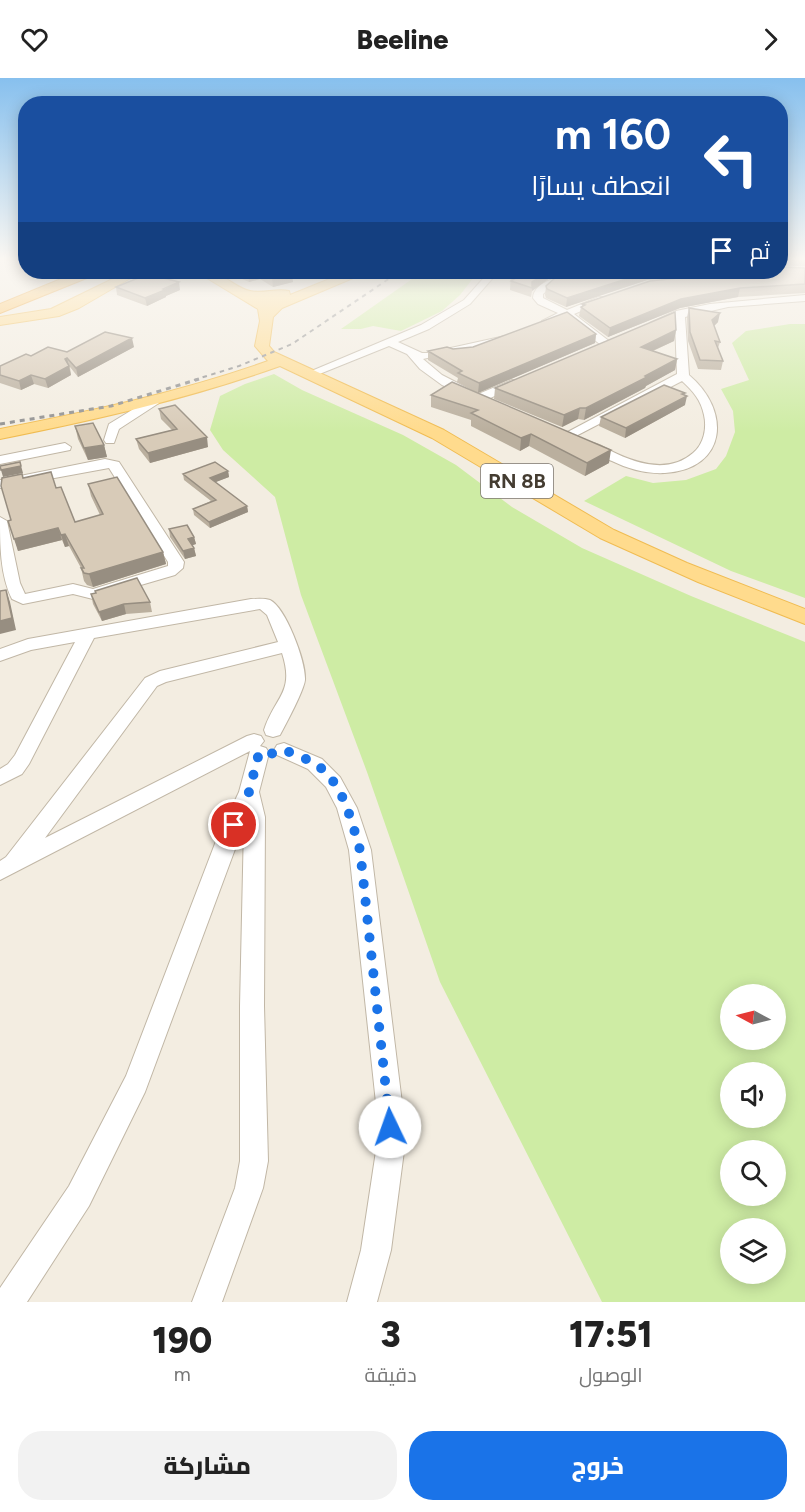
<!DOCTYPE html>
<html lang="ar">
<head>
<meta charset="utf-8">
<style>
  body { margin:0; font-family:Figtree,Cairo,sans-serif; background:#f2f2f2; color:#222; direction:rtl; height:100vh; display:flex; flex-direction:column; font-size:22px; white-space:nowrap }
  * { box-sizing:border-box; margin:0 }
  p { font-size:20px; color:#767676 }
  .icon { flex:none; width:33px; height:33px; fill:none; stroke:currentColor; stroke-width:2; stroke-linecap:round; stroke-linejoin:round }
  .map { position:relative; height:1224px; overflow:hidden; direction:ltr }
  .panel { display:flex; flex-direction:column; background:#fff; flex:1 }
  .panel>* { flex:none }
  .hud { position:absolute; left:18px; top:18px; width:770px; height:183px; border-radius:24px; box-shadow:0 3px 15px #0003; direction:rtl; background:#1a4fa0; color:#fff; overflow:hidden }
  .needle { width:39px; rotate:277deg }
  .controls { position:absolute; left:720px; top:906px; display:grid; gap:12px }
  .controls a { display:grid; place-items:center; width:66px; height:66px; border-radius:50%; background:#fff; box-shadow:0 3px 15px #0003; font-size:30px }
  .pin { position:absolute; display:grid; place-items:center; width:51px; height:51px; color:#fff; margin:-26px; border:3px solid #fff; border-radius:50%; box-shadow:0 2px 6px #0007 }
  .me { position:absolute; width:66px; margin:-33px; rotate:357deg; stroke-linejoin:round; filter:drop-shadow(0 0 4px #0008) }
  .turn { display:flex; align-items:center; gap:21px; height:126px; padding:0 18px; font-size:27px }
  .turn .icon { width:78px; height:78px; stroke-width:2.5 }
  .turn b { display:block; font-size:42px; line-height:51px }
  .then { display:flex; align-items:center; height:57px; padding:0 18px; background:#0003; gap:12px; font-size:22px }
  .eta { display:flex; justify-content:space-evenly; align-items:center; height:102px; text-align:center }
  .eta b { font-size:36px; font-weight:800; line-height:42px }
  .button { display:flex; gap:12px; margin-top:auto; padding:12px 18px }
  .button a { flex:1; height:69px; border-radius:24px; background:#1a73e8; color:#fff; font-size:24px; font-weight:800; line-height:69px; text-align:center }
  .button a+a { background:#f2f2f2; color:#222 }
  header { display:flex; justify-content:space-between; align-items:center; height:78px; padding:0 18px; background:#fff; font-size:27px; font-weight:800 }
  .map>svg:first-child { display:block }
  .green { fill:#ceeca4; fill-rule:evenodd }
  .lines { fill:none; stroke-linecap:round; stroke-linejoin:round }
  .minor-casing { stroke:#c1b7a6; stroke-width:2 }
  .major-casing { stroke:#f0bc52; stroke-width:2 }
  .highway-casing { stroke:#ed9c20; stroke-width:2 }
  .minor { fill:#fff; fill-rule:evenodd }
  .major { fill:#ffdb8d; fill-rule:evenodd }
  .highway { fill:#ffc55f; fill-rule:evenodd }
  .rail-far1 { stroke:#939393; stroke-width:2; stroke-dasharray:4.5 4.5; stroke-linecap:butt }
  .rail { stroke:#939393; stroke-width:3; stroke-dasharray:5 5; stroke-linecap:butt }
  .wall { fill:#baaf9e }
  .shaded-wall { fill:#978e81 }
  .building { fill:#d8cbb8; stroke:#978e81; stroke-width:1.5 }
  .route { stroke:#1a73e8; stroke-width:10; stroke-dasharray:0 18 }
  .labels { text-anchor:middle; stroke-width:5; stroke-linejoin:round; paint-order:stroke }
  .shield { fill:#fff; stroke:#7c766f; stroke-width:1.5 }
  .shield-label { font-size:20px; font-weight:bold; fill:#443c31 }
</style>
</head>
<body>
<header><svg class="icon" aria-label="forward" viewBox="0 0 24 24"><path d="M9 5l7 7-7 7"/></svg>Beeline<svg class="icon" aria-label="heart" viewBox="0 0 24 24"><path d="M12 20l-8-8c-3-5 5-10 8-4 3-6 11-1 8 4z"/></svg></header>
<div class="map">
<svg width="805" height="1224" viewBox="0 0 805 1224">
  <rect width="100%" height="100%" fill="#f3ede1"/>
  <path class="green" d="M422,194H478L460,217L442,233L401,253L373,248L361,251H341Z
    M790,246H805V520L731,493L584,423L626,398L653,405L686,402L716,391L726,378L735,354L733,333L721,311L749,302L732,265L746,253Z
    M274,296L302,312L403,357L456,387L512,429L582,470L691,518L805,564V1224H602L440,904L367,694L301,517L275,419L223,372L210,352L220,318L245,306ZM730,916H776V962H730ZM776,994V1040H730V994ZM730,1072H776V1118H730ZM730,1150H776V1196H730Z"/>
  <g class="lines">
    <g class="minor-casing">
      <path id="minor" d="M489,194H498L470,226L429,251L398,264L422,275H428L505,258V262L423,281L442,297L475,314L476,317L512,302H520V306L484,323H476L475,318H467L442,307L420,291L407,276L389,268L312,299L308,300L302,297L421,247L464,222Z
        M578,194H591L553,207L543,216V220L567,232L599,219H605V223L574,236L609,263V267H601L565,239L547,246L542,243L558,235L538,226L533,220C534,202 564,198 578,194Z
        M805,217V223L728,229L685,239L689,297C731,332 728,391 665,395C647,396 628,391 612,383C602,379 590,375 584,368L585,365C595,363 603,369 611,373C637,386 669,396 693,375C704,366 707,350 704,337C701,322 693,313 682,303L572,360L568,361L562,357L677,296L675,242L654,250L650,249V245L676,233L710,226Z
        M155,318L159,319V325L119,351L114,365H106L104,362L109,346Z
        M65,365L71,369L70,372L0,386V378Z
        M105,381L119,384L184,484L183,490L175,497L93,521L73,516L23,526L12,521C0,497 0,466 0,439L7,443L20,505L25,516L73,506L93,511L168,488V484L109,390L0,410V402Z
        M251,521C257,521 264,520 270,522C286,530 306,584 305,602C304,612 286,646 280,657L273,659L266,657L264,652C275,618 295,615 282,575L166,604L157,608L45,760L247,658L254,656L261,658L264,663L260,668L266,670L269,675L259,714L265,739L264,928L268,1083L263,1110L222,1224H192L235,1110L240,1083V928L244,747L145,1014L89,1128L27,1224H0V1210L69,1108L126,998L216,763L239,714L250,673L0,802V783L6,779L145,600L160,593L278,564L267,537L260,531L94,560L29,686L22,696L0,707V691L8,686L15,677L75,564L31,572L0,583V571L28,561Z
        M284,665L322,681L340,699L357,730L371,772L402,1025L404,1073L391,1172L377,1224H347L361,1172L376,1073V1025L349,772L337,730L326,709L308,691L277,677L274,672L277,667Z"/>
    </g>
    <g class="major-casing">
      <path id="major" d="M127,194H141L79,230L59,238L0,247V239L51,231Z
        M197,194C223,191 230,208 250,213C263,216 276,210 289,213L290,217L347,194H362L360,197L282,230L273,239L269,268L274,274L444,352L614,452L687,485L805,531V546L698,504L600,460L432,360L280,288C188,321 95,342 0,361V351C91,333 181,314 268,283L255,268L260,243L258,231Z"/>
    </g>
    <g class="highway-casing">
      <path id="highway" d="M78,194H96L94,197L0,235V226Z"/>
    </g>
    <use href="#minor" class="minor"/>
    <use href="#major" class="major"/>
    <use href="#highway" class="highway"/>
    <path class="rail-far1" d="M194,302L239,288L292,266L399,194"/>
    <path class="rail" d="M0,346L111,328L199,301"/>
  </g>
  <path class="wall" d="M780,182H805V188H780Z
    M805,190V215L738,219L680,230L608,259L579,238L581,229L582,228V226Z
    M226,194H289H288L293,204L273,209L260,201L249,204Z
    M511,196L551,199L532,213L531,219L510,212Z
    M647,202L566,229L546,220L545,217L546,208Z
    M116,209L180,212L166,218V219L147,228L117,217Z
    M689,230L718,244L714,248L720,264L718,270L723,283L721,292L698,291L688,263L687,239Z
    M676,252L674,263L653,273L677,281L675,292L646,308L645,310L584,342L578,341L562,349L494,321L495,310Z
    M596,256L595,265L478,315L457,304L458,300L428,282V273L453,271Z
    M134,269L78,299L70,289L71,297L48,310L34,306L21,312L0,305V288L31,278L67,274Z
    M452,304L609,385L585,398L529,368L520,373L471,348V342L431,329V317Z
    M684,317L685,327L625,360L599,348L601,339Z
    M159,331L208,369L150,385L139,371L136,361L172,352L161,341Z
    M75,348L104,367L107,379L88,382L78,361Z
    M228,393L229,399L215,404L247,428L248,434L210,450L194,437L193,431L211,423L184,402L183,396Z
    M23,400L56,410L75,444L100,437L91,418L88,406L163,474L166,486L93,509L87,507L84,503L81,490L69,468L65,469L62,462L18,473L11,442Z
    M169,451L194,459L196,466L192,467L194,470L196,478L185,481L170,459Z
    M95,513L150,524L152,534L126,536L102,543L93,526L91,516L95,515Z"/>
  <path class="shaded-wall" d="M257,194H259L260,201L249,204L248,196Z
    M548,194H570L551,199L532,213V204Z
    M648,194H725L647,202L566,229L567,220Z
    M292,196L293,204L273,209L272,200Z
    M179,204L180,212L166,218V219L147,228L145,220Z
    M740,210L738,219L680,230L608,259L610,250L681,221Z
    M720,235L718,244L710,252L712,242Z
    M676,252L674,263L639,279L641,269Z
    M596,256L595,265L478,315L479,305Z
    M132,260L134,269L78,299L76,290Z
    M67,280L71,297L48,310L45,301Z
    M677,281L675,292L646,308L645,310L584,342L586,330Z
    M31,297L34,306L21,312L19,303Z
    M685,315L683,320L687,318L685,327L625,360L626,350Z
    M580,330L578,341L562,349L564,337Z
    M531,356L529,368L520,373L521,360Z
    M207,359L208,369L150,385L148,375Z
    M104,367L107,379L88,382L84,370Z
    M611,372L609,385L585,398L587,385Z
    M20,384L23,395L3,399L1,392Z
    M228,393L229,399L211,406L210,400Z
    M247,428L248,434L210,450L209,444Z
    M58,450L62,462L18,473L14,461Z
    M65,456L69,468L65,469L61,457Z
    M194,459L196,466L190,468L188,461Z
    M194,470L196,478L185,481L183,473Z
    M163,474L166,486L93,509L89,496Z
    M6,512L10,524L16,552L0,556V543Z
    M124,526L126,536L102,543L99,534Z"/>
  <path class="building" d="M780,189L805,190V206L740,210L681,221L610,250L581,229L585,227L582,226L650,203L737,194H780Z
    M243,194H257L248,196Z
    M260,194H288L292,196L272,200Z
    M519,194H548L532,204V210L511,203L519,198L511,196Z
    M575,194H648L567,220L547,211L546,208L555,200Z
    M148,196L179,204L163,211L165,212L145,220L116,209Z
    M689,230L720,235L712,242L720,264L715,263L723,283L700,282L690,254Z
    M567,234L596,256L479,305L458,295L462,293L428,273L447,269L453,271L473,269Z
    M675,234L676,252L641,269L677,281L645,298L647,299L586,330H580L564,337L495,310Z
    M105,254L132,260L76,290L67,280L65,281L69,288L45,301L31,297L19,303L0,297V288L26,276L31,278L48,269L67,274Z
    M452,304L611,372L587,385L531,356L521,360L471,335L478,332L431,317Z
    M664,307L685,315L682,316L687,318L626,350L601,339Z
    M175,327L207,359L148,375L136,361L177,351L159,331Z
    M93,345L104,367L84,370L75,348Z
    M20,384L21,388L1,392L0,388Z
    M215,384L228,393L210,400L247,428L209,444L193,431L216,422L183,396Z
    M51,394L56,410L61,409L75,444L103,436L88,406L117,399L163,474L89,496L84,495L81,490H84L65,456L61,457L58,450L14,461L8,443L11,442L1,408L2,400L22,396L23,400Z
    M187,447L194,459L188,461L194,470L183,473L169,451Z
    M137,500L150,524L124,526L99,534L91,516L96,515L95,513Z
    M6,512L12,540L0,543V513Z"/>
  <linearGradient id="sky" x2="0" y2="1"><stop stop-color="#87c0ee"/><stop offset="0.51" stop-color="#faf7f2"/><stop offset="1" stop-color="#faf7f2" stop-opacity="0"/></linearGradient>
  <rect width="805" height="354" fill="url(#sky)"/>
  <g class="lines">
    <path class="route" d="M234,747L249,714L259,675L267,677L284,672C294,676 305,680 314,685C343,703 351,742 360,772L390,1049"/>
  </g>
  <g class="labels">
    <rect class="shield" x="481" y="386" width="72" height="34" rx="4.5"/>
    <g class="shield-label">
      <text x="517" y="410">RN 8B</text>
    </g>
  </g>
</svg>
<div class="controls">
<a><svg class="needle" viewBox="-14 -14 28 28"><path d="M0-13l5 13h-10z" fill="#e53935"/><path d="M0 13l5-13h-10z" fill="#767676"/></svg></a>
<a><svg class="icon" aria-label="sound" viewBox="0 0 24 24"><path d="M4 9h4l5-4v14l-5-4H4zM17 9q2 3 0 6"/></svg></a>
<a><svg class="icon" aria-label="search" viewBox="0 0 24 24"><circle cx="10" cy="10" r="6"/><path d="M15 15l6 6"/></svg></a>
<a><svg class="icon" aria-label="layers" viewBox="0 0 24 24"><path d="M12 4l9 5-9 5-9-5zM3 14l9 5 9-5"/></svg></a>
</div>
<div class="pin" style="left:234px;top:747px;background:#d93025"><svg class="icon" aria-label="arrive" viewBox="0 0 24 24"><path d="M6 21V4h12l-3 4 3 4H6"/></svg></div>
<svg class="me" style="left:390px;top:1049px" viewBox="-20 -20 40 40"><circle r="19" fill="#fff"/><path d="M0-13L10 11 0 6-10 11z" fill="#1a73e8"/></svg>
<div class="hud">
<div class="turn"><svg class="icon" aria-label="left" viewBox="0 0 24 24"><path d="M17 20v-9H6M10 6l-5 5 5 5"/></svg><div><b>160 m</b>انعطف يسارًا</div></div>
<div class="then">ثم<svg class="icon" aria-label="arrive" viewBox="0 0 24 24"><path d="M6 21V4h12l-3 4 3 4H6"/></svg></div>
</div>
</div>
<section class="panel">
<div class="eta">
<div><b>17:51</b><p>الوصول</p></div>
<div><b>3</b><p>دقيقة</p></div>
<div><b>190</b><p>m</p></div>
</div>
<div class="button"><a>خروج</a><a>مشاركة</a></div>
</section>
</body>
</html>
